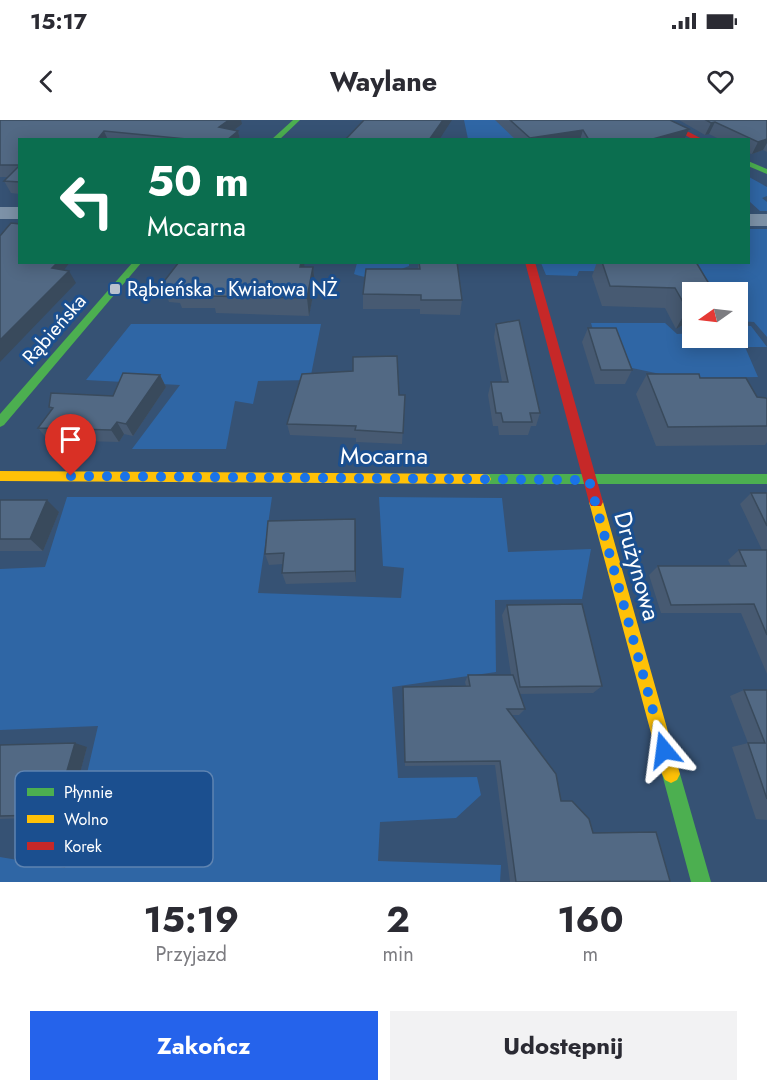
<!DOCTYPE html>
<html lang="pl">
<head>
<meta charset="utf-8">
<style>
  body { margin:0; font-family:Jost,sans-serif; background:#f2f2f3; color:#2b2b33; height:100vh; display:flex; flex-direction:column; font-size:22px; white-space:nowrap }
  * { box-sizing:border-box; margin:0 }
  p { font-size:20px; color:#7c7c81 }
  .icon { flex:none; width:33px; height:33px; fill:none; stroke:currentColor; stroke-width:2; stroke-linecap:round; stroke-linejoin:round }
  .map { position:relative; height:762px; overflow:hidden }
  .details { display:flex; flex-direction:column; background:#fff; flex:1 }
  .details>* { flex:none }
  .guide { position:absolute; left:18px; top:18px; width:732px; height:126px; border-radius:0px; box-shadow:0 3px 15px #0003; background:#0b6e4f; color:#fff; overflow:hidden }
  .needle { width:39px; rotate:256deg }
  .buttons { position:absolute; left:682px; top:162px; display:grid; gap:12px }
  .buttons a { display:grid; place-items:center; width:66px; height:66px; border-radius:0px; background:#fff; box-shadow:0 3px 15px #0003; font-size:30px }
  .pin { position:absolute; display:grid; place-items:center; width:51px; height:51px; color:#fff; margin:-62px -26px; border-radius:50% 50% 50% 0; rotate:-45deg; box-shadow:0 0 6px #0007 }
  .pin .icon { rotate:45deg }
  .me { position:absolute; width:66px; margin:-33px; rotate:344deg; stroke-linejoin:round; filter:drop-shadow(0 0 4px #0008) }
  .turn { display:flex; align-items:center; gap:21px; height:126px; padding:0 30px; font-size:27px }
  .turn .icon { width:78px; height:78px; stroke-width:2.5 }
  .turn b { display:block; font-size:42px; line-height:51px }
  .eta { display:flex; justify-content:space-evenly; align-items:center; height:102px; text-align:center }
  .eta b { font-size:36px; font-weight:700; line-height:42px }
  .button { display:flex; gap:12px; margin-top:auto; padding:12px 30px }
  .button a { flex:1; height:69px; border-radius:0px; background:#2563eb; color:#fff; font-size:24px; font-weight:700; line-height:69px; text-align:center }
  .button a+a { background:#f2f2f3; color:#2b2b33 }
  .status { display:flex; justify-content:space-between; align-items:center; height:42px; padding:0 30px; background:#fff; direction:ltr }
  .status svg { height:16px; fill:currentColor }
  header { display:flex; justify-content:space-between; align-items:center; height:78px; padding:0 30px; background:#fff; font-size:27px; font-weight:700 }
  .map>svg:first-child { display:block }
  .green { fill:#2f66a5 }
  .lines { fill:none; stroke-linecap:round; stroke-linejoin:round }
  .street { fill:#7d92a8; fill-rule:evenodd }
  .fast { fill:#4caf50; fill-rule:evenodd }
  .slow { fill:#ffc107; fill-rule:evenodd }
  .jam { fill:#c62828; fill-rule:evenodd }
  .wall { fill:#475a72 }
  .shaded-wall { fill:#394a5c }
  .building { fill:#526984; stroke:#394a5c; stroke-width:1.5 }
  .route { stroke:#1a73e8; stroke-width:10; stroke-dasharray:0 18 }
  .poi-dot { fill:#b9c2ce; stroke:#1b4f8f; stroke-width:2 }
  .labels { text-anchor:middle; stroke-width:6; stroke-linejoin:round; paint-order:stroke }
  .far-poi-label { font-size:20px; fill:#fff; stroke:#1b4f8f; text-anchor:start }
  .far-street-label { font-size:20px; fill:#fff; stroke:#1b4f8f }
  .street-label { font-size:24px; fill:#fff; stroke:#1b4f8f }
  .key { fill:#1b4f8f; stroke:#5f84b1; stroke-width:1.5 }
  .key-label { font-size:16px; fill:#fff }
</style>
</head>
<body>
<div class="status"><b>15:17</b><svg viewBox="0 0 49 12"><path d="M0 12V9h3v3zM5 12V6h3v6zM10 12V3h3v9zM15 12V0h3v12zM26 1h20v11H26zM47 4h2v5h-2z"/></svg></div>
<header><svg class="icon" aria-label="back" viewBox="0 0 24 24"><path d="M15 5l-7 7 7 7"/></svg>Waylane<svg class="icon" aria-label="heart" viewBox="0 0 24 24"><path d="M12 20l-8-8c-3-5 5-10 8-4 3-6 11-1 8 4z"/></svg></header>
<div class="map">
<svg width="767" height="762" viewBox="0 0 767 762">
  <rect width="100%" height="100%" fill="#365274"/>
  <path class="green" d="M464,0H505L515,18L468,19Z
    M749,57L767,67V76L762,78L767,82V91H760L749,81Z
    M749,109H767V217L754,202L738,201V172H700L689,152L579,151L577,156L546,155L541,143L748,142Z
    M357,143H409V146C389,154 375,162 354,154Z
    M591,203H665L677,214L693,213V218H738V205L751,206L767,227H745L758,257L679,258L632,248L620,221L595,217Z
    M131,204H321L310,260L258,261L253,284L235,281L226,329H132L180,265L86,260Z
    M67,377H272L258,473L401,478L404,448L383,446L379,377L502,378L508,432L591,429L582,479L495,480L496,552L392,567L398,658L477,657L481,675L456,698L380,702L378,741L501,745L500,762H0V737L65,748L98,606L0,610V449L45,447Z"/>
  <g class="lines">
    <path class="street" d="M0,87H20V99H0Z
      M748,94H767V106H748Z"/>
    <path class="fast" d="M293,0H300L279,20H271Z
      M748,41L767,49V54L748,46Z
      M133,142H142L4,305L0,307V294Z
      M484,354H767V364H484L479,363L477,359L479,355Z
      M671,645L677,648L680,654L711,762H691L662,654L665,648Z"/>
    <path class="slow" d="M0,351L484,354L489,355L491,359L489,363L484,364L0,361Z
      M596,376L601,378L603,382L680,654L677,660L671,663L665,660L662,654L589,382L591,378Z"/>
    <path class="jam" d="M658,0H666L704,20H694Z
      M525,142H535L603,382L601,386H591L589,382Z"/>
  </g>
  <path class="wall" d="M0,0L242,4L234,10L238,11L240,20H20V74L11,73L4,61L8,57H0Z
    M495,0H670L684,20H516Z
    M679,0H767V32L763,30L752,34L748,33V20H721L709,14L705,15Z
    M179,142H304V147H313L315,165L309,196L216,193L215,188H182L180,183L169,182L162,164Z
    M418,142H457L462,180L460,195L420,194V189H363V174L418,149Z
    M597,142H696L693,199L676,209L665,188L602,186L592,156Z
    M496,204L540,293L536,306H531L528,315H499L498,306H493L488,275L491,262H502L494,217Z
    M588,208L632,250L625,264H595L582,222Z
    M647,254L700,258L757,277L767,279V322L765,325L656,326L636,274Z
    M160,255L166,267L133,316L124,314L119,322L48,320L38,308L51,290L49,287L113,276Z
    M399,275H405L402,324L356,322V318L290,315L287,304Z
    M751,373H767V554L741,493H661L649,455L658,446H731L728,440L739,430H762L740,384Z
    M0,380L59,392L43,431H0Z
    M356,411V462L286,464L282,453L283,444L269,445L265,434Z
    M507,485L602,566L593,573L519,574L525,589L519,595H511L561,681L593,713L650,762H510L495,645L405,646L403,573V567L466,566L465,562L468,555H511L502,495Z
    M744,570H767V700L756,699L732,627L748,623L730,576Z
    M0,625L87,627L77,664H64L55,697L0,699Z"/>
  <path class="shaded-wall" d="M229,0H241L242,4L222,19L219,7Z
    M443,0H452L439,20H429Z
    M715,2L709,14L705,15L711,3Z
    M689,9L684,20H653V19Z
    M583,10L580,20H530V18Z
    M104,11L108,20H97Z
    M238,11L240,20H227Z
    M767,19V23L763,30L752,34L758,22Z
    M56,142H70L64,150L69,151L76,163L0,242V220Z
    M301,142H304L305,152L300,147Z
    M313,147L315,165L309,196L307,178Z
    M693,186V199L676,209L687,189Z
    M160,255L166,267L133,316L126,304Z
    M117,302L124,314L119,322L111,310Z
    M47,380L59,392L43,431L30,419Z
    M355,399L356,411V462L355,451Z
    M75,623L87,627L77,664L64,661Z
    M50,661L64,664L55,697L41,695Z"/>
  <path class="building" d="M0,0H229L219,7L238,11L227,20H186V19L104,11L97,20H20V45H0Z
    M364,0H443L429,20H345Z
    M510,0H670L689,9L653,19L654,20H589L583,10L530,18Z
    M706,0H767V19L758,22L715,2L711,3Z
    M20,45V62L4,61Z
    M11,103L20,104V142H58L52,148L69,151L0,220V116Z
    M179,142H301L300,147H313L307,178L211,176L213,171L175,170L178,165L162,164Z
    M419,142H457L462,180H421V175L363,174L366,149H420Z
    M602,142H696L714,172H693V186L687,189L675,168L610,166Z
    M519,200L540,293H530L532,302H503L501,293H496L491,262H508L496,204Z
    M588,208H616L632,250H601Z
    M397,236L399,275H405L403,313L355,310L356,306L287,304L302,254L353,251V237Z
    M123,253L160,255L126,304L117,302L111,310L38,308L53,288L49,287L51,273L113,276Z
    M647,254H699L700,258H746L757,277L766,278L767,279V306L668,307Z
    M751,373H767V406Z
    M0,380H47L30,419H0Z
    M355,399V451L282,453L284,433L265,434L268,401Z
    M739,430H767V515L754,484L671,485L658,446H746Z
    M582,484L602,566L520,567L507,485Z
    M468,555H513L525,589H507L556,654L561,681H572L589,699L593,713L656,712L670,761L516,762L500,641L405,642L403,567L470,566Z
    M744,570H767V679L748,623H765Z
    M75,623L64,661H50L41,695L0,696V625Z"/>
  <g class="lines">
    <path class="route" d="M71,356L589,360L664,630"/>
  </g>
  <rect class="poi-dot" x="109" y="163" width="12" height="12" rx="3"/>
  <g class="labels">
    <g class="far-poi-label">
      <text x="127" y="176">Rąbieńska - Kwiatowa NŻ</text>
    </g>
    <g class="far-street-label">
      <text transform="translate(54 209) rotate(-49)" y="7">Rąbieńska</text>
    </g>
    <g class="street-label">
      <text x="384" y="344">Mocarna</text>
      <text transform="translate(637 446) rotate(74)" y="8">Drużynowa</text>
    </g>
  </g>
  <rect x="15" y="651" width="198" height="96" rx="9" class="key"/>
  <rect x="27" y="668" width="27" height="8" fill="#4caf50"/>
  <rect x="27" y="695" width="27" height="8" fill="#ffc107"/>
  <rect x="27" y="722" width="27" height="8" fill="#c62828"/>
  <g class="key-label">
    <text x="64" y="678">Płynnie</text>
    <text x="64" y="705">Wolno</text>
    <text x="64" y="732">Korek</text>
  </g>
</svg>
<div class="buttons">
<a><svg class="needle" viewBox="-14 -14 28 28"><path d="M0-13l5 13h-10z" fill="#e53935"/><path d="M0 13l5-13h-10z" fill="#7c7c81"/></svg></a>
</div>
<div class="pin" style="left:71px;top:356px;background:#d93025"><svg class="icon" aria-label="arrive" viewBox="0 0 24 24"><path d="M6 21V4h12l-3 4 3 4H6"/></svg></div>
<svg class="me" style="left:664px;top:630px" viewBox="-20 -20 40 40"><path d="M0-17L14 15 0 8-14 15z" fill="#1a73e8" stroke="#fff" stroke-width="4"/></svg>
<div class="guide">
<div class="turn"><svg class="icon" aria-label="left" viewBox="0 0 24 24"><path d="M17 20v-9H6M10 6l-5 5 5 5"/></svg><div><b>50 m</b>Mocarna</div></div>
</div>
</div>
<section class="details">
<div class="eta">
<div><b>15:19</b><p>Przyjazd</p></div>
<div><b>2</b><p>min</p></div>
<div><b>160</b><p>m</p></div>
</div>
<div class="button"><a>Zakończ</a><a>Udostępnij</a></div>
</section>
</body>
</html>
